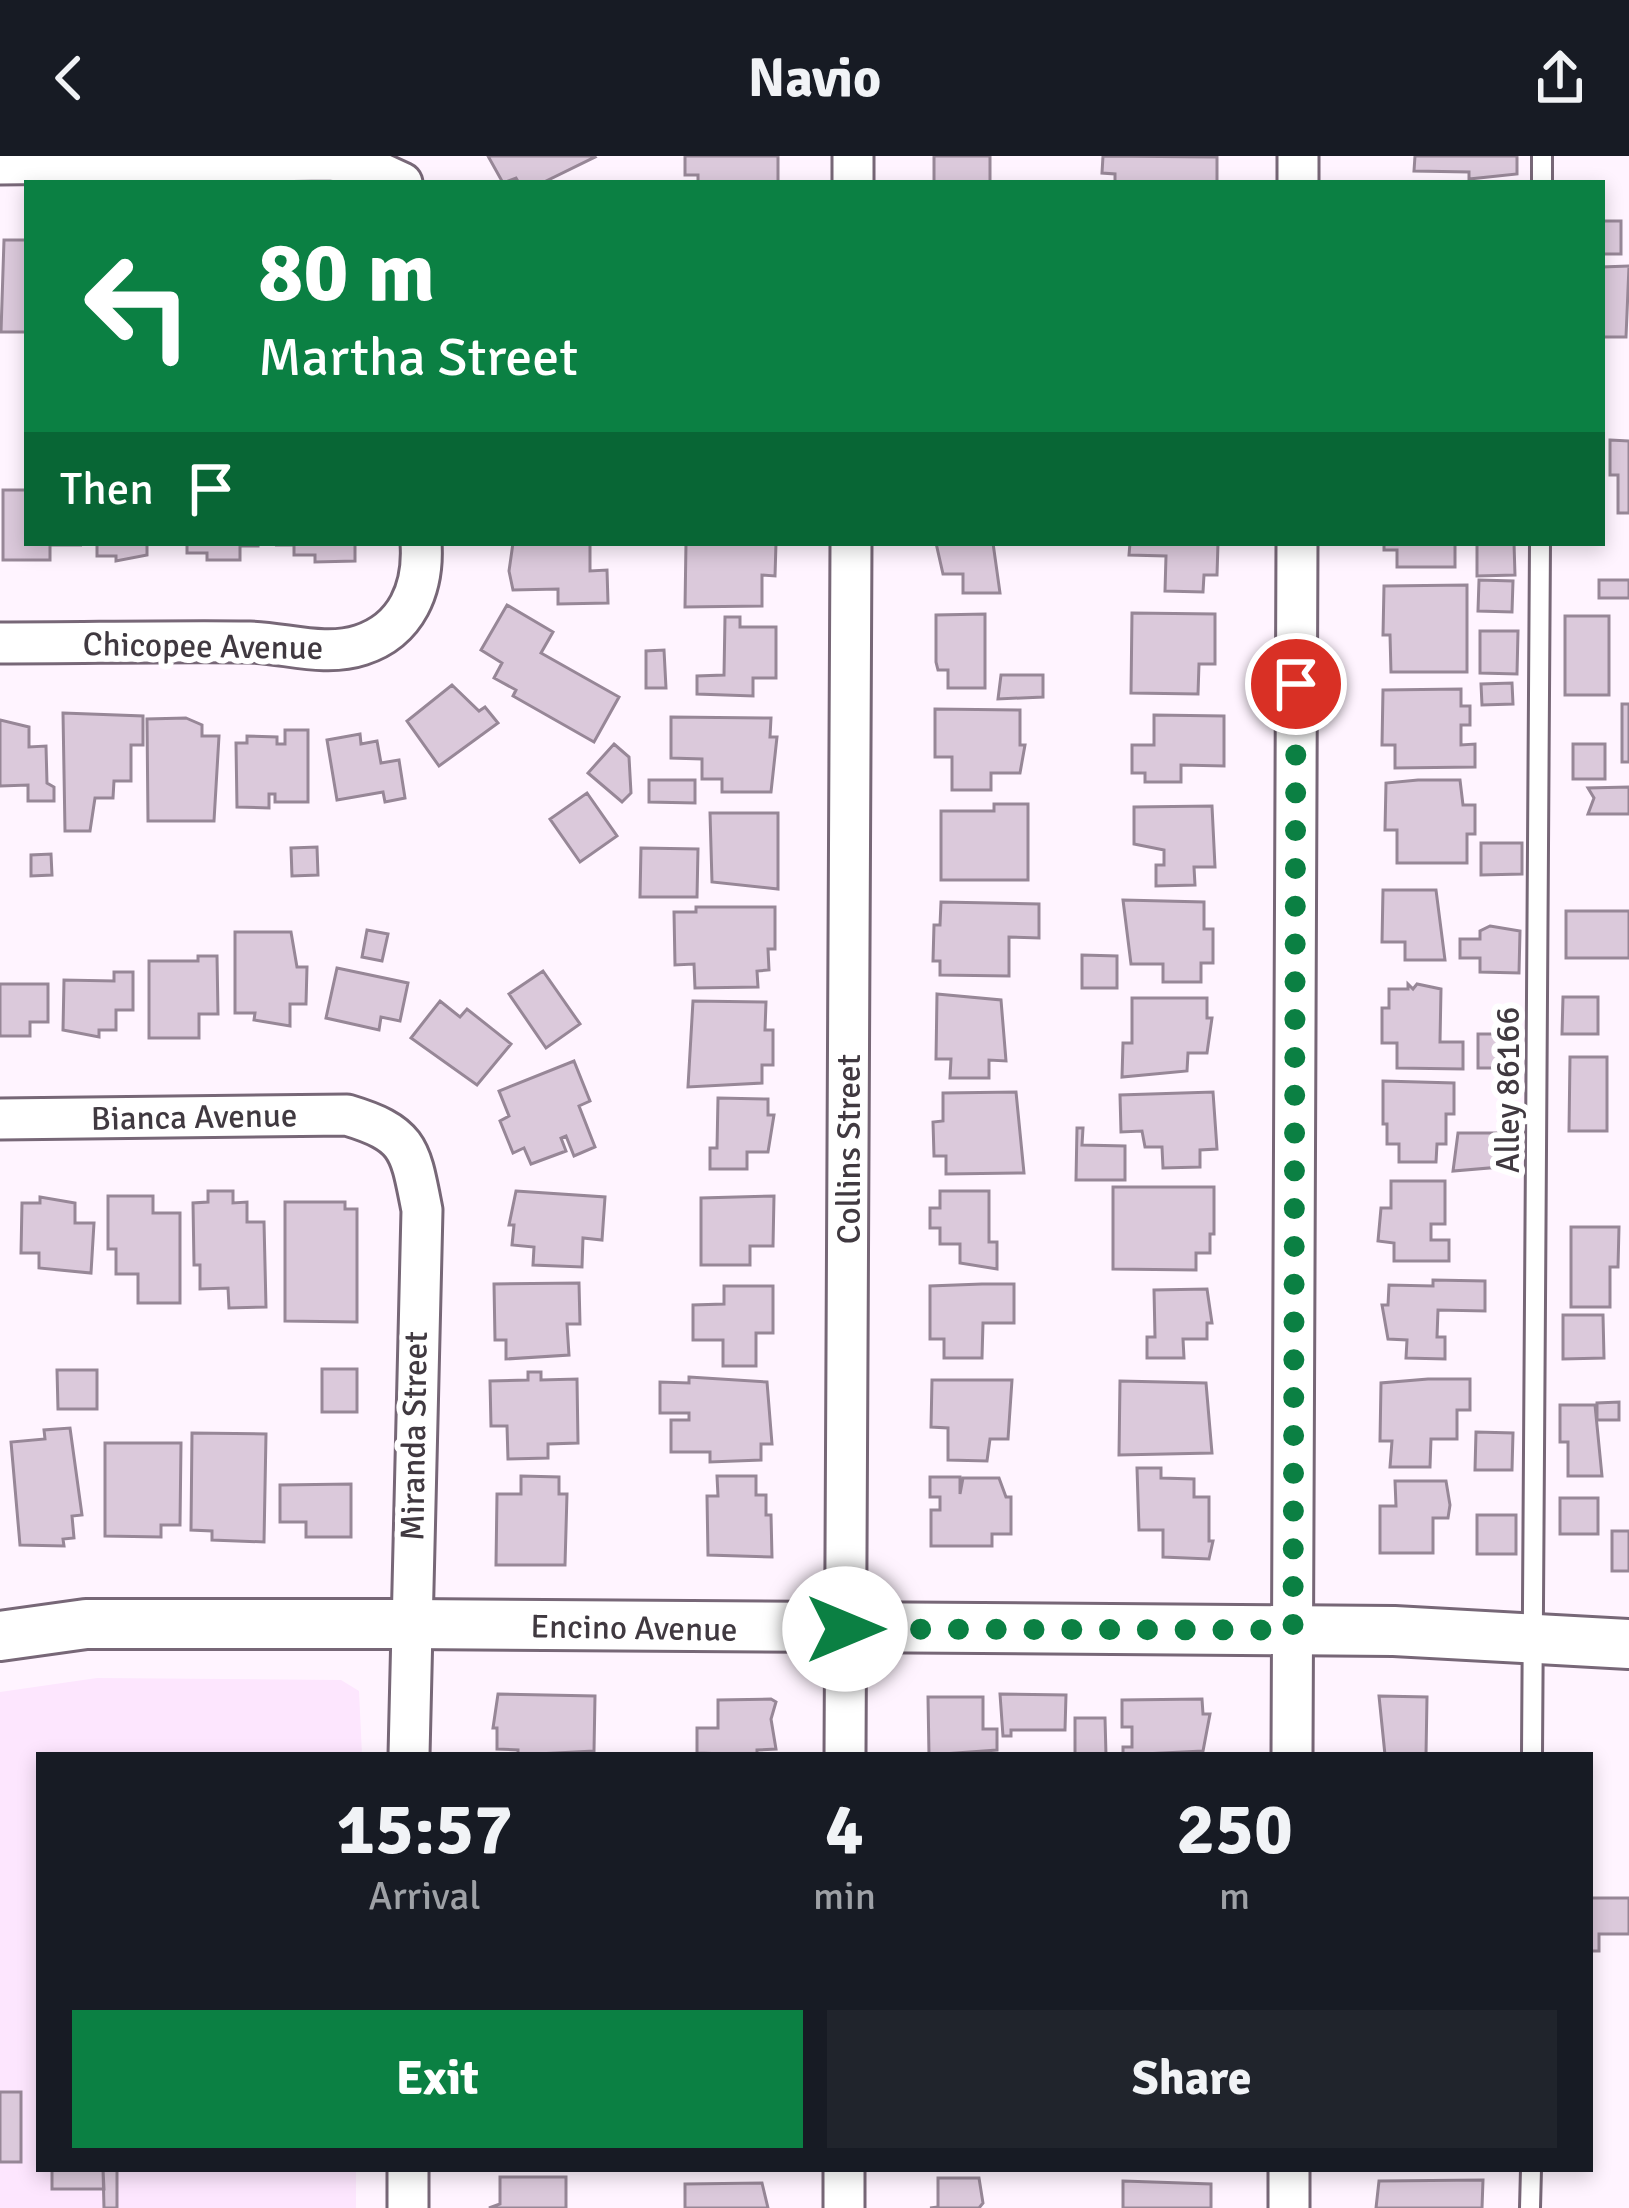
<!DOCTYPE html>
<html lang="en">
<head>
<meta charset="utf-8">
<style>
  body { margin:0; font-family:Signika,sans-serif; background:#20242c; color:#f1f3f6; height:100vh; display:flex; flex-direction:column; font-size:45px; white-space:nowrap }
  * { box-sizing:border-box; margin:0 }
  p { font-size:39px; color:#9ea1a6 }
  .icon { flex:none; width:66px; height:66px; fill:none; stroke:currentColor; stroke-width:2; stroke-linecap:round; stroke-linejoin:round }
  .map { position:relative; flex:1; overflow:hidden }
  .panel { position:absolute; left:36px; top:1596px; width:1557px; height:420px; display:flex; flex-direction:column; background:#171b24; border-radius:0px; box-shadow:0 6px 18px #0003 }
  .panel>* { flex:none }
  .guide { position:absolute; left:24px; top:24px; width:1581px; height:366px; border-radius:0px; box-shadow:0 6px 18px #0003; background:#0b8043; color:#fff; overflow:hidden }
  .pin { position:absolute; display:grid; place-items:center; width:102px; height:102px; color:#fff; margin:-51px; border:6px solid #fff; border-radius:50%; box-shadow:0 3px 12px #0007 }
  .me { position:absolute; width:132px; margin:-66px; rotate:90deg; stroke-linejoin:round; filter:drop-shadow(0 0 9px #0008) }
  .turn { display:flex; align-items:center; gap:42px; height:252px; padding:0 36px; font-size:54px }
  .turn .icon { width:156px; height:156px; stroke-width:2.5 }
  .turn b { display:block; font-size:84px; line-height:102px }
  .then { display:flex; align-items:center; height:114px; padding:0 36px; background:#0003; gap:24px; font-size:45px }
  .eta { display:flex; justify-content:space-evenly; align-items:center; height:204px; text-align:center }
  .eta b { font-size:72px; font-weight:800; line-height:84px }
  .action { display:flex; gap:24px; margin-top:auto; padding:24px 36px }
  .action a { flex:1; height:138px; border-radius:0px; background:#0b8043; color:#fff; font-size:48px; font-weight:800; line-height:138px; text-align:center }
  .action a+a { background:#20242c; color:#f1f3f6 }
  header { display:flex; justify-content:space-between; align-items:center; height:156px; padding:0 36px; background:#171b24; font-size:54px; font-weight:800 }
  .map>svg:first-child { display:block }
  .built { fill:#fde6fe }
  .building { fill:#dbc9db; stroke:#978797; stroke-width:3 }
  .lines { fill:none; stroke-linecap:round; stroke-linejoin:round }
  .service-casing { stroke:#776777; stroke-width:24 }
  .minor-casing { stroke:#776777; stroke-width:45 }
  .tertiary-casing { stroke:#776777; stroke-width:54 }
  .service { stroke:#fff; stroke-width:18 }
  .minor { stroke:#fff; stroke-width:39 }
  .tertiary { stroke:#fff; stroke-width:48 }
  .route { stroke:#0b8043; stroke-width:21; stroke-dasharray:0 37.8 }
  .labels { text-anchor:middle; stroke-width:12; stroke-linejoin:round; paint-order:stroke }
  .street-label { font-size:33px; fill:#403940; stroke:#fff }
</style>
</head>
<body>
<header><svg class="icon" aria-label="back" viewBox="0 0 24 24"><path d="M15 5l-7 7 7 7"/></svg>Navio<svg class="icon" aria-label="share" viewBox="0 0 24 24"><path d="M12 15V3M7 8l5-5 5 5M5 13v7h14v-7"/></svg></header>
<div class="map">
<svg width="1629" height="2052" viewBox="0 0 1629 2052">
  <rect width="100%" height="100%" fill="#fff4ff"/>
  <path class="built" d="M97,1522L341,1524L359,1535L362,1599H39V2013H356V2052H0V1536Z"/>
  <path class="building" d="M488,0H594L595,1L542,27H519L516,22L503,27Z
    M685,0H778V27H698V19H685Z
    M934,0H990V27H934Z
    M1103,0L1217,1V27H1115V18L1102,17Z
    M1415,0H1517V18L1469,23V16L1414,15Z
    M1602,65H1621V98H1602Z
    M4,84H27V176H1Z
    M1629,110L1626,181H1602V111Z
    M1610,284L1629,285V357H1618V319H1610Z
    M3,334H27V387L82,389H50V404H3Z
    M97,387H147V399L116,405V400H97Z
    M187,387H258V390H240V404H207V397H187Z
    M355,387V405L315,406V399H294V389H275Z
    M513,387H590V415L607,414L608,447L558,448V433L513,434L509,415Z
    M686,387H776L775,420L762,419V450L685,451Z
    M936,387H993L1000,437H963V418H943Z
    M1130,387H1218L1217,419H1204L1203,436L1165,435L1166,400L1129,399Z
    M1384,387H1455V411H1397V394H1384Z
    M1477,387H1514L1515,419L1477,420Z
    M1479,424L1513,425L1512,456L1478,455Z
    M1599,424H1629V442H1599Z
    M1467,429V516H1391L1390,479H1383L1384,430Z
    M507,449L553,476L541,497L619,541L594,586L513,540L516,534L494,522L502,507L481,494Z
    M1132,457L1215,458V508H1199L1198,538L1131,537Z
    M985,458V532H948V514H938L936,506V459Z
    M1565,460H1609V539H1565Z
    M725,461H740V471H776V522H753V540L697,538V520L724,519Z
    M1480,475H1518L1517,518L1480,517Z
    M664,494L666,532H646V495Z
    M1001,519H1043V541L998,543Z
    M1512,527L1513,548L1482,549L1481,528Z
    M452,529L479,555L485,551L498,567L439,610L407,565Z
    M1461,533V550H1470V569H1461V589L1475,588V611L1395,612V589H1382L1383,534Z
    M1622,548H1629V606H1622Z
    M935,553L1020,554V589H1025L1020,617H991V634H952V601H935Z
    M63,557L143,560V589H131V625H114L113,642H95L90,675H65Z
    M1154,559L1224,560V610L1181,609V626H1145V617H1132V589H1154Z
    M671,561L771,562L770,581H777L771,636H722V623H702V603L671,602Z
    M186,562L202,569V580H219L214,665H148L147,563Z
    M0,564L29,571V591L46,590L47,627L54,631V645H28V629L0,630Z
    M285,574H308V646H275V638H269V652L237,651L236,587H247V580L277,581V588H285Z
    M360,578L361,588L377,585L381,607L399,604L405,642L385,646L383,636L337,644L327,584Z
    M614,588L629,601L631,637L622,646L588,617Z
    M1573,588H1605V623H1573Z
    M649,624H695V647L649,646Z
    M1418,624H1460L1463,649H1475V678H1467V707H1397V674H1385L1386,627Z
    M1629,631V658H1588L1594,642L1588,632Z
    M587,637L617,680L580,706L550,663Z
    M994,648H1028V724H941V655H994Z
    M1212,650L1215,711H1194L1195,729L1156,730V709H1164V694L1134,688V651Z
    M710,657H778V733L712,726Z
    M1481,687H1522V718L1481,719Z
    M317,691L318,719L292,720L291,692Z
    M641,692L698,693L697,741H640Z
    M51,698L52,719L31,720V699Z
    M1383,734H1436L1445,804H1405V786H1382Z
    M1123,744L1204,746V773H1213V807H1201V826H1163V808H1131Z
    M941,746L1039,748V782L1009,781V820L940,819V805H933L934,769H940Z
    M696,751H775V793H768L769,814L757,815L758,831L695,832L694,808L675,809L674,756H696Z
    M1566,755H1629V802H1566Z
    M1490,770L1520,775L1519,817L1480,816V802H1460V783H1480V775Z
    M367,774L388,778L382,805L362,801Z
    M235,776H291L297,811H307L306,848H290V870L254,864L255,857H235Z
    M1082,799L1117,800V832H1082Z
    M198,800H217L218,858H199V882H149V805H198Z
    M337,812L408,827L400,865L381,861L379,874L326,862Z
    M543,815L580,868L546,892L509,838Z
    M114,816H133V854H116V874H99V881L63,874L64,824L114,825Z
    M0,828H48V866H30V880H0Z
    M1408,828L1413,833L1417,828L1441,833L1440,886H1463V913L1397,912V887H1382V852H1389V833H1408Z
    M937,838L1001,844L1006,905L989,904V922H950L951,903H936Z
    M1563,841H1598V878H1562Z
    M1132,842H1207V862H1212L1207,897H1188L1187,915L1122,921L1123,887H1132Z
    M440,845L460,861L467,853L511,888L477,929L411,882Z
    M693,845L766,846L765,874H773V909H762V927L688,931Z
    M1478,878H1512V912H1478Z
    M1570,901H1607V975H1569Z
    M574,905L590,945L579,950L595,991L574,1000L566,980L561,982L566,995L531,1008L524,992L513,997L500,965L509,960L499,935Z
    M1383,925L1454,927V958H1446V988H1437L1436,1006H1399V988H1387V968H1383Z
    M1016,936L1024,1017L946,1018V1000H934L933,966L943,965V937Z
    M1213,936L1217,993L1200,994V1011L1163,1012L1162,991H1145L1142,975L1121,976L1120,939Z
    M718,942L768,943V959H774L768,996H747V1013H710V992H717Z
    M1077,972H1083L1082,989L1125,990V1024H1076Z
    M1458,977H1512V1010L1453,1015Z
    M1391,1025H1445V1068H1431V1084H1449V1105H1394V1087L1378,1085L1381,1052H1391Z
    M1113,1031H1214V1078H1210V1097H1196V1114L1113,1113Z
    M208,1035H233V1047L247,1046V1066H264L266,1151L229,1152L228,1132L200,1133V1109H194L193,1047L208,1046Z
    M516,1035L605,1041L602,1084L583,1082L582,1111L533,1109L534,1091L512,1089L514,1069H509Z
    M940,1035H989V1086H997V1113L960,1107V1088H940V1072H930V1052H940Z
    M108,1040H153V1057H180V1147H138V1118H116V1093H108Z
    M774,1040L773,1090H750V1109H701V1042Z
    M40,1041L75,1047V1067H94L91,1117L39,1112V1097H21L22,1047H40Z
    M285,1046H345V1053H357V1166L285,1165Z
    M1571,1071H1619L1618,1111H1610V1151H1571Z
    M1433,1124L1485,1125V1155L1438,1154L1437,1181H1445V1203L1406,1202L1407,1184L1388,1183L1382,1149H1388L1389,1129L1433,1130Z
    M579,1127L580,1168H567L569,1199L506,1203V1184H495L494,1128Z
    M982,1128H1014V1167H983L982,1202H944V1183H930V1130Z
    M724,1130H773V1177H756V1210H723V1184H693V1149L724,1148Z
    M1207,1133L1212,1167H1207V1183H1183L1184,1202H1147V1181H1155L1154,1134Z
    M1563,1159H1603L1604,1202L1563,1203Z
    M322,1213H357V1256H322Z
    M57,1214H97V1253H58Z
    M528,1216H541V1224L577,1223L578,1287L548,1288V1302L508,1303L507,1270H491L490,1225L528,1224Z
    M689,1221L767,1226L772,1288H761V1304L710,1306V1296H671V1264H689V1257H660V1226L689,1227Z
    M1428,1223H1470V1254H1457V1283H1431L1430,1311H1390L1392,1285H1380L1381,1227Z
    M932,1224H1012L1008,1283H990L987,1305L948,1304V1272L931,1271Z
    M1120,1225L1206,1227L1212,1297L1119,1299Z
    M1619,1246V1264H1597V1247Z
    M1560,1249H1595L1602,1320H1568V1286H1560Z
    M70,1272L82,1359L72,1360L74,1382L63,1383L64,1390L20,1389L11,1286L45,1283L44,1274Z
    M1476,1276L1513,1277L1512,1314H1475Z
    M192,1277L266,1278L264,1386L212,1384V1375L191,1374Z
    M105,1287H181L180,1369H161V1381L105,1380Z
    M1137,1312H1161V1322L1194,1323V1341H1209V1385H1213L1209,1403L1163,1401V1374H1139Z
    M521,1320L559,1321V1338H567L565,1409H496L497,1338H521Z
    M717,1320H756V1339H766V1359H771L772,1401L708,1399L707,1340H718Z
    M930,1321H960V1338L963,1322H999L1006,1341H1011V1378H992V1390H931V1354H940V1341H930Z
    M1395,1325H1446L1450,1349L1448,1362H1433V1397H1380V1350H1396Z
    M351,1328V1381H306V1366H280V1329Z
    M1560,1342H1598V1378H1560Z
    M1477,1359H1516V1398H1477Z
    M1612,1375H1629V1415H1612Z
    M498,1538L595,1540L594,1595L518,1599V1594L497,1593V1572H493Z
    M1000,1538L1066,1539L1065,1574H1011V1580H1003Z
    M1379,1540L1427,1541L1426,1599H1385Z
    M928,1541H983V1573H997V1594L929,1599Z
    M771,1543L776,1546L771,1563L776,1593L757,1594V1599L697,1597V1572H718V1544Z
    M1202,1543L1203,1558H1210L1203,1595L1123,1599V1591H1132V1571H1122V1544Z
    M1075,1562H1105L1106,1599H1075Z
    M1590,1742H1629V1778H1599V1795H1590Z
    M0,1936H21V2006H0Z
    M52,2013H103L104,2033H52Z
    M103,2013H117V2052H104Z
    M500,2021H566V2052H489L500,2048Z
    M938,2022H979L983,2047L979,2052H930L938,2051Z
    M1483,2024L1482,2052H1376L1379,2025Z
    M1123,2025L1211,2028V2052H1123Z
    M762,2027L768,2052H685V2028Z"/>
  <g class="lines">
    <g class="service-casing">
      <path id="service" d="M1542,27V0
        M1532,1599L1540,387
        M1530,2052L1531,2013"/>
    </g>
    <g class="minor-casing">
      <path id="minor" d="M0,8L330,4L359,7L402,27
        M853,27V0
        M1298,27V0
        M0,487C83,487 167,485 250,486C286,487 325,501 361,489C407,474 424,432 421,387
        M0,963L347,959C410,978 410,993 422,1054L409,1599
        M845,1599L851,387
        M1292,1599L1297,387
        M408,2052V2013
        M844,2052V2013
        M1289,2052V2013"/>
    </g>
    <g class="tertiary-casing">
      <path id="tertiary" d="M0,1480L86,1468H408L1394,1475L1629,1488"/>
    </g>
    <use href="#service" class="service"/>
    <use href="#minor" class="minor"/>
    <use href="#tertiary" class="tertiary"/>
  </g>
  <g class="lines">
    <path class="route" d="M845,1473L1293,1474L1296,528"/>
  </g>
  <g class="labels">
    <g class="street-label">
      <text transform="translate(203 489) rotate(1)" y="12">Chicopee Avenue</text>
      <text transform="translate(1507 934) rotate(-90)" y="12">Alley 86166</text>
      <text transform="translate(194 960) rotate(-1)" y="12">Bianca Avenue</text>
      <text transform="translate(848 993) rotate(-90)" y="12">Collins Street</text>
      <text transform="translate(413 1280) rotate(-89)" y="12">Miranda Street</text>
      <text transform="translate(634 1471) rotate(1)" y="12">Encino Avenue</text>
    </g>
  </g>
</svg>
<div class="pin" style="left:1296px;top:528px;background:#d93025"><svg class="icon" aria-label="arrive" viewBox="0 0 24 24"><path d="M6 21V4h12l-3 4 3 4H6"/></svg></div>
<svg class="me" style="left:845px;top:1473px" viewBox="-20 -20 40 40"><circle r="19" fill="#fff"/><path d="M0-13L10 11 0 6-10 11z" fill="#0b8043"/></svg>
<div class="guide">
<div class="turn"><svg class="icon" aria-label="left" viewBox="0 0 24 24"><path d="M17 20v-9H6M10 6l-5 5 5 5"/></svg><div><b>80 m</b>Martha Street</div></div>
<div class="then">Then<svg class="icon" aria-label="arrive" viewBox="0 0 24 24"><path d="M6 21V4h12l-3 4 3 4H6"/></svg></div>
</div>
<section class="panel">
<div class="eta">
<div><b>15:57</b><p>Arrival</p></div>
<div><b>4</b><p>min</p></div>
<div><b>250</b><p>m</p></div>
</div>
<div class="action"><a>Exit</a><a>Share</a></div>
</section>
</div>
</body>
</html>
